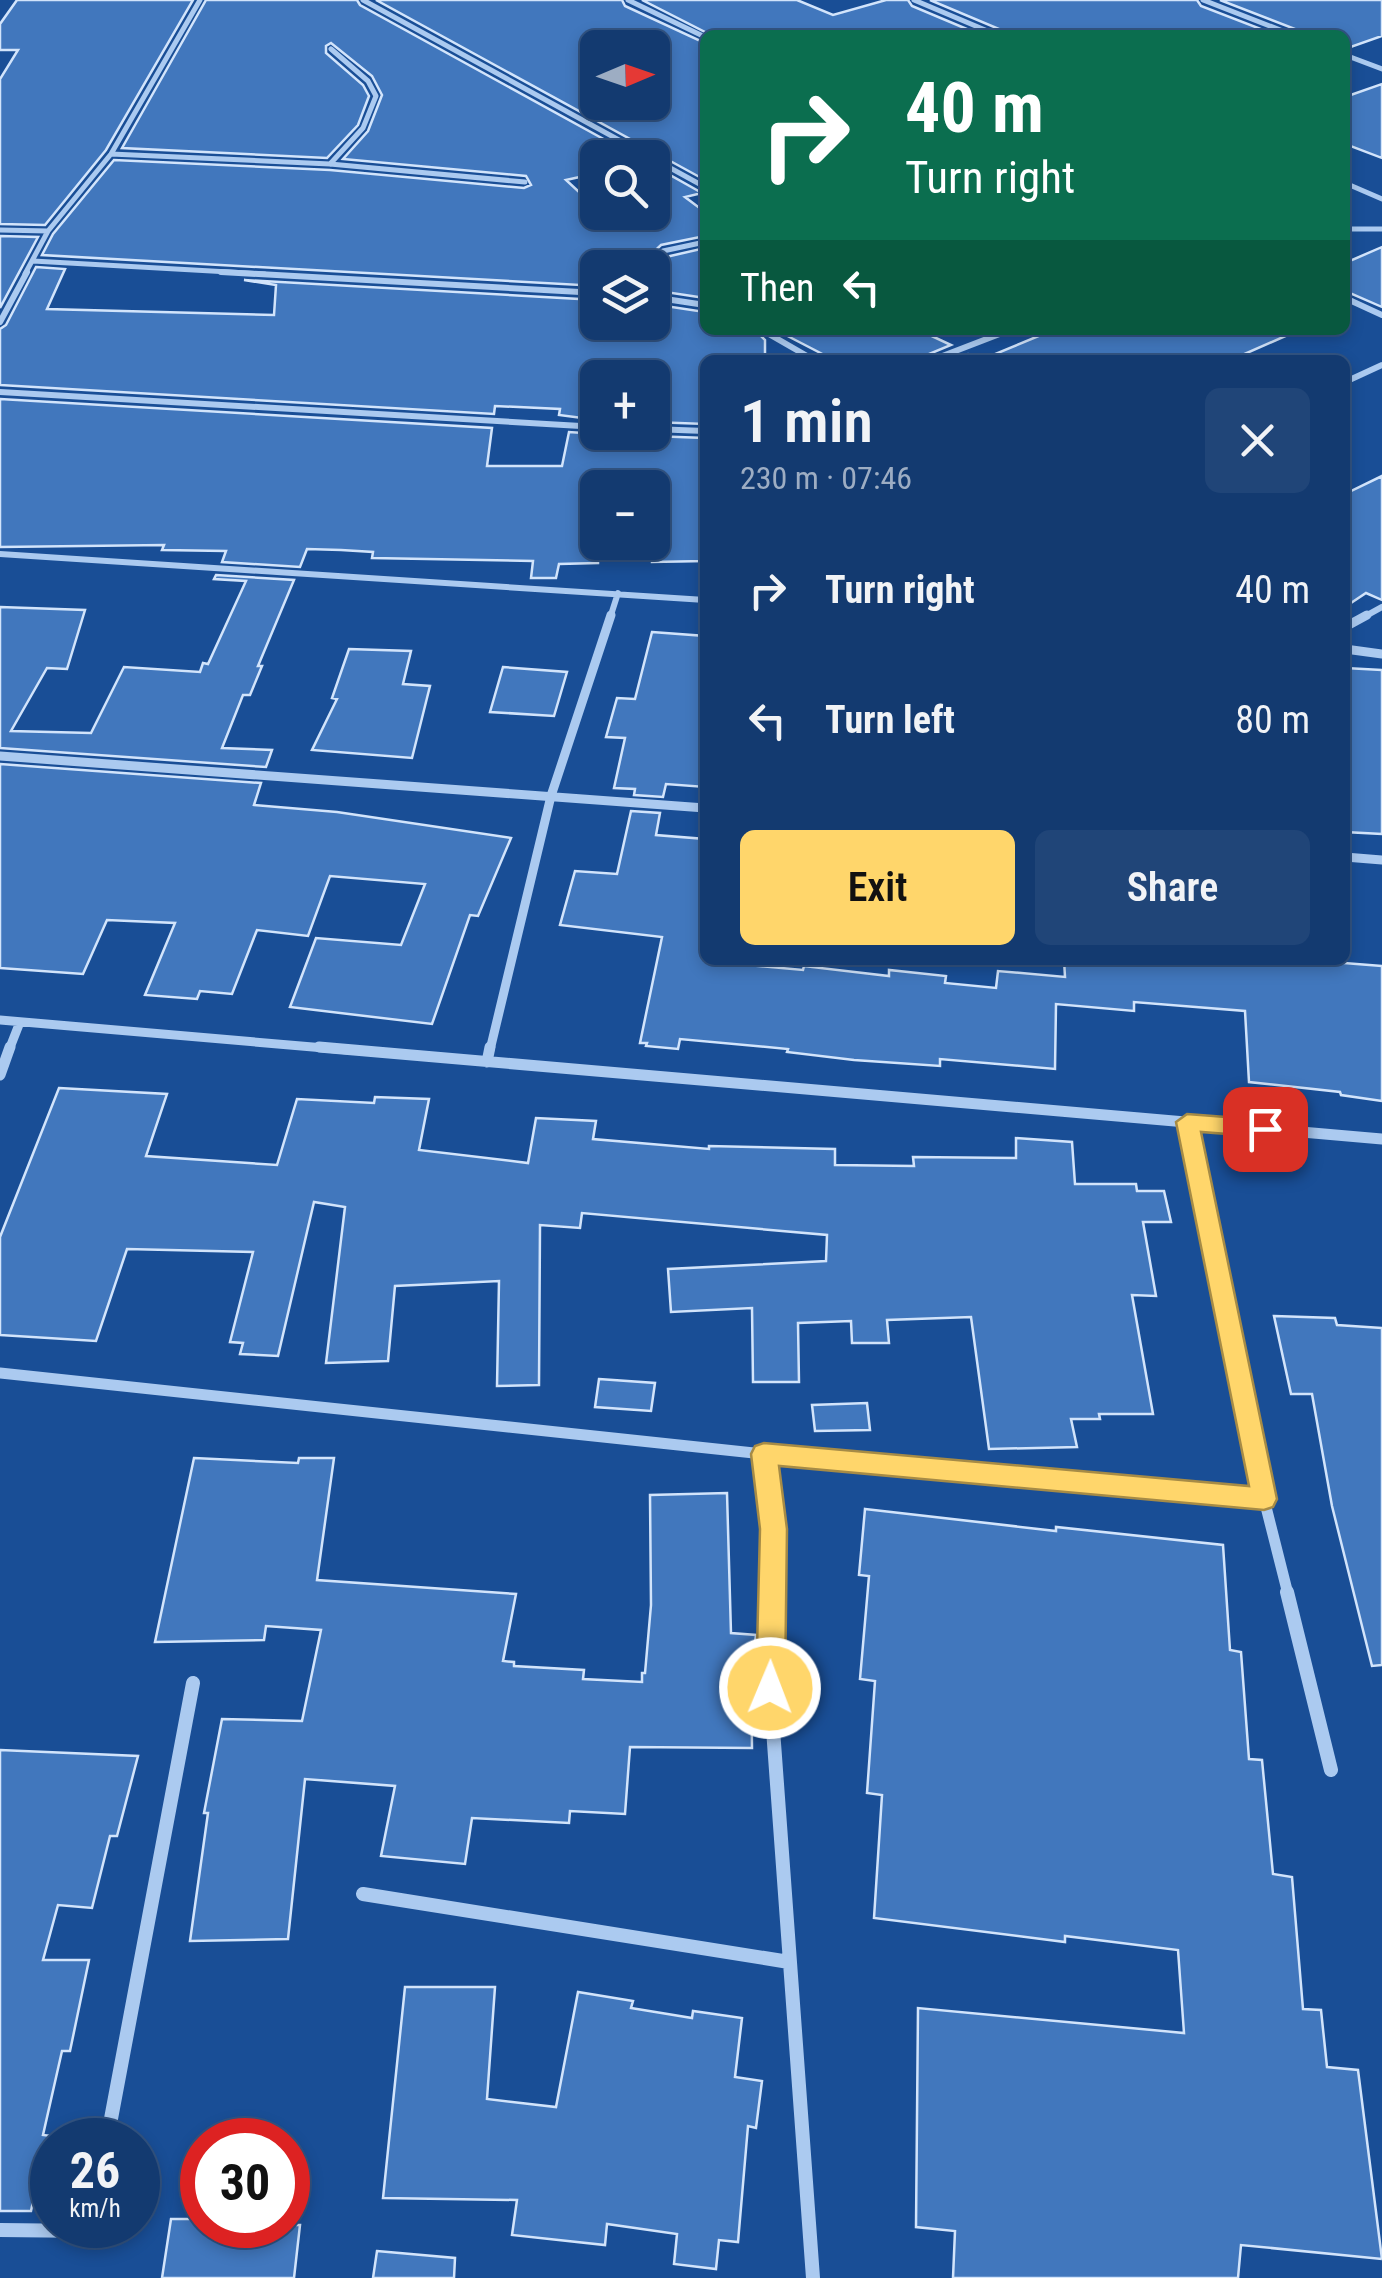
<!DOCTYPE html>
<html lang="en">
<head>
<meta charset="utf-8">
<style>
  body { margin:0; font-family:"Roboto Condensed",sans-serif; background:#204578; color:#f1f3f6; height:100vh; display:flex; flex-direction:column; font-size:38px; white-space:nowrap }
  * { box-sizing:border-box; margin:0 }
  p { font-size:32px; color:#9dadc3 }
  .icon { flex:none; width:55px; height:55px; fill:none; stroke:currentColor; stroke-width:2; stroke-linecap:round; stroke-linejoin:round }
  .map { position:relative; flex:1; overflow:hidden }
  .drawer { position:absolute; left:700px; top:355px; width:650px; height:610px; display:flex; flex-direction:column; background:#133a70; border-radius:15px; box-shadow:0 5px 15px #0003,0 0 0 2px #325483 }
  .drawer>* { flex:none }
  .banner { position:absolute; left:700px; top:30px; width:650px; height:305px; border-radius:15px; box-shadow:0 5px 15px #0003,0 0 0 2px #325483; background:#0b6e4f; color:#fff; overflow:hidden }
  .needle { width:65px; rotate:88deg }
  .fabs { position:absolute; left:580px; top:30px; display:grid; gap:20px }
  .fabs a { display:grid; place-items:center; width:90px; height:90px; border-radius:15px; background:#133a70; box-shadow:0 5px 15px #0003,0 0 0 2px #325483; font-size:50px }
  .speed { position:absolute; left:30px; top:2118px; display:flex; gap:20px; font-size:50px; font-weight:700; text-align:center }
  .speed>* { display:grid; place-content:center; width:130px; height:130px; border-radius:50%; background:#133a70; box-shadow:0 5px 15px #0003,0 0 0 2px #325483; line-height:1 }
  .speed small { font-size:25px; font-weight:400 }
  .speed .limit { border:15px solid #d22; background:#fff; color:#111 }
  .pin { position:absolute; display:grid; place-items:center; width:85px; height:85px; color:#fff; margin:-42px; border-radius:20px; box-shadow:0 5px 15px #0006 }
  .me { position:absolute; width:110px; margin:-55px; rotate:1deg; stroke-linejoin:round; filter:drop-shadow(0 0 8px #0008) }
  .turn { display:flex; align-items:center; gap:35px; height:210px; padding:0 40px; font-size:45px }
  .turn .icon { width:130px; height:130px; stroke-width:2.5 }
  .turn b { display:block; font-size:70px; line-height:85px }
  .then { display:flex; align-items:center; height:95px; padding:0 40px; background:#0003; gap:20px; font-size:38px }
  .round { display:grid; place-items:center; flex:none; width:105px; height:105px; border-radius:15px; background:#204578 }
  .head { display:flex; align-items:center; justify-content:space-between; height:170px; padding:0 40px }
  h1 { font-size:60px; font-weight:600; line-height:75px }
  .action { display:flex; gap:20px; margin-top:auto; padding:20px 40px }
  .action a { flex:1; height:115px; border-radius:15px; background:#ffd66b; color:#111; font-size:40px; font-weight:600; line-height:115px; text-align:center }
  .action a+a { background:#204578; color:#f1f3f6 }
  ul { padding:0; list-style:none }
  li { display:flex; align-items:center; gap:30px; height:130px; padding:0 40px }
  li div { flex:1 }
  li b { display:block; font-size:38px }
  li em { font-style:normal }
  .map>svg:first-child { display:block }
  .building { fill:#4177bd; stroke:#d2e4fb; stroke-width:2.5; fill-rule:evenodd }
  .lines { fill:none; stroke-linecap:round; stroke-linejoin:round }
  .minor-far4 { stroke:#abcaf0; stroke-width:5 }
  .minor-far3 { stroke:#abcaf0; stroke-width:6 }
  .minor-far2 { stroke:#abcaf0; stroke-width:9 }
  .minor-far1 { stroke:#abcaf0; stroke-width:11 }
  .minor { stroke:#abcaf0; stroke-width:14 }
  .route { fill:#ffd66b; stroke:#a68b46; stroke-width:2.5 }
</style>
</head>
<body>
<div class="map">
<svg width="1382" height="2278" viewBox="0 0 1382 2278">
  <rect width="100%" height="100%" fill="#194e96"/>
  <path class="building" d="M17,0H193L106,150L45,225L0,224V79L18,50H0V24Z
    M206,0H357L360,5L638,158H598V173L566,180L618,228L652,219V165L702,193L685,197L705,212V236L661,245L637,268H598V286L42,255L53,234L114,160L330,170L524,188L531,185L526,176L343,159L368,131L382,95L372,76L331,43L326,46V53L363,85L369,96L358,125L327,158L122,148Z
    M376,0H622L625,6L705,43V180ZM598,48H652V102H598Z
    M642,0H797L833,15L886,0H908L912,6L981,35H711Z
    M930,0H1197L1201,6L1276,35H1003L999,29Z
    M1220,0H1382V36L1345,49V35H1299L1295,29Z
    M1382,84V158L1345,144V97Z
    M0,236L38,237L0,308Z
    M1382,247V307L1345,291V263Z
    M705,248V298L652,290V268L666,257Z
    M36,267L65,269L47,309L274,315L276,285L244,280L597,300L592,322H652V304L705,312V330H755L765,340V360H705V424L652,422V378H598V420L559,415L560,409L495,406L494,414L0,385V329L6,325Z
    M776,330H919L951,345L929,354L925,360H834Z
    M1053,330H1299L1231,360H951L968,354L981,360Z
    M0,399L492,428L487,466H562L569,432L598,434V448L652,447V436L705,438V561L652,562V488H598V563L559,564L556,578H531L533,561L372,558L373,552L341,550L307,549L300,567L222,562L226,551L162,550L164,545L0,547Z
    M1382,476V600L1366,593L1345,607V494Z
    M216,575L294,580L258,666H262L250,695H243L222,748L272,750L266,767L0,748V607L85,610L67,669L47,668L11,731L91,733L124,667L200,672L203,663L208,664L246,581L214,579Z
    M652,632L705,636V787L666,784L663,797L634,795L635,789L614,788L625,738L606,737L617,698L635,699Z
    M349,649L411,651L403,684L430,686L412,758L312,750L337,699L332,698Z
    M503,667L567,672L554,716L490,712Z
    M1345,668L1382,670V834L1345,832Z
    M0,764L261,783L254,805L337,812L511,838L478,916L470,915L432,1024L290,1007L316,938L401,945L425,884L330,876L308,936L257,930L232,994L200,991L197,999L145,995L175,923L107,920L83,974L0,968Z
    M631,811L660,813L656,835L705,839V961L803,970L804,966L889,976V970L946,976L945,983L996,988L998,971L1065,977L1064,960H1306L1382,966V1101L1341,1095L1340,1092L1249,1082L1245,1011L1134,1002V1011L1056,1004L1055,1069L940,1059V1066L854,1060L787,1052L788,1049L680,1039L678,1049L646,1046L647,1043H640L662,937L560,925L575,871L617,874Z
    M59,1088L167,1094L146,1156L277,1165L297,1099L374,1103L375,1097L429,1099L419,1150L528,1163L536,1118L596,1121L593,1139L709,1149V1146L835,1149V1165L914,1166L913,1157L1016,1158V1138L1072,1142L1075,1184H1136L1137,1191H1164L1171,1222H1143L1156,1296L1132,1295L1153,1414H1099L1100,1419H1071L1077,1447L989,1449L971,1317L887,1320L889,1343H852L851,1321L798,1323L799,1382H753L752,1308L671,1312L668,1269L826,1261L827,1235L582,1213L580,1228L540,1225L539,1385L497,1386L499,1281L395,1286L388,1361L326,1363L345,1207L314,1202L278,1356L240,1354L243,1343L230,1342L253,1252L127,1249L96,1341L0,1335V1237Z
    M1274,1316L1335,1318L1337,1325L1382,1328V1665L1372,1666L1332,1506L1312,1394H1291Z
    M599,1379L655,1383L651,1411L595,1407Z
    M867,1403L870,1430L815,1431L812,1405Z
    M194,1458L298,1463L299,1458H334L317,1580L516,1594L503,1661L514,1662V1666L584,1670L583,1679L642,1682V1673H645L651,1605L650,1495L727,1493L731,1633L756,1635L751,1669L752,1748L630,1747L625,1814L570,1811L569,1823L472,1818L465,1864L381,1856L395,1786L305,1779L288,1939L190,1941L208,1813H204L222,1719L302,1721L321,1630L266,1626L264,1640L155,1642Z
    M865,1509L1056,1531V1527L1223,1545L1230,1650L1241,1652L1249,1759L1262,1760L1273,1874L1292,1877L1303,2009L1321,2010L1327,2067L1358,2070L1382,2259L1241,2245L1238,2278H953L955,2231L916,2227L918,2008L1184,2033L1178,1950L1065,1936V1942L874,1918L882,1795L867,1793L875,1681L860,1679L869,1576L859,1575Z
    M0,1750L138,1756L117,1836H110L92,1908L58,1905L43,1960H89L70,2051H62L43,2135L52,2136V2169H40L31,2211H0Z
    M405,1987H495L487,2099L556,2107L578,1992L633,2001L631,2008L692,2018L693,2011L742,2018L735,2077L762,2081L756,2128L748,2126L738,2242L719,2240L716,2269L674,2264L677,2234L607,2224L605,2245L512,2235L517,2200L383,2198Z
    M171,2219H202V2225H300L294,2278H162Z
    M377,2251L455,2258L454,2278H373Z"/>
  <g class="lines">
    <path class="minor-far4" d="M363,0L705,187
      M628,0L705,37
      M914,0L997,35
      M1203,0L1293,35
      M1345,55L1382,69
      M111,154L330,164L525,182
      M330,164L363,128L376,96L368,81L331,49
      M1345,183L1382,199
      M1345,229H1382
      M0,230L48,231
      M33,261L265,274
      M643,268L663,251L705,242
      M25,274L48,231L111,154L200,0"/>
    <path class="minor-far3" d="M221,272L598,293
      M652,297L705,305
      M1345,298L1382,315
      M0,322L27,272
      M762,330L814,360
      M932,360L1010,330
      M1345,382L1382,365
      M0,392L598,427
      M652,429L705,431
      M0,554L705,600
      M610,618L618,593
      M1362,618L1382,607"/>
    <path class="minor-far2" d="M1345,627L1367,615
      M1345,649L1382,654
      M0,756L705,808
      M1345,857L1382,860
      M0,1020L348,1050
      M9,1050L20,1022
      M490,1050L551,796L611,615"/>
    <path class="minor-far1" d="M319,1047L1382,1139
      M487,1062L490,1047
      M0,1075L10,1047
      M1187,1122L1264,1499L1288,1594
      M0,1373L754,1453L1264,1499
      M764,1454L774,1529L772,1594"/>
    <path class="minor" d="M772,1592L770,1688L813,2278
      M1287,1592L1331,1770
      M363,1894L789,1962
      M107,2140L193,1683
      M0,2230L89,2231L91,2225"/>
  </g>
  <path class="route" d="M1187,1114L1265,1120L1277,1129L1265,1137L1201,1132L1277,1499L1273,1507L1264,1510L779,1466L787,1529L785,1688L781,1698L770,1701L760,1698L756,1688L760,1529L751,1454L755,1446L764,1443L1249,1486L1176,1122Z"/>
</svg>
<div class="fabs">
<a><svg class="needle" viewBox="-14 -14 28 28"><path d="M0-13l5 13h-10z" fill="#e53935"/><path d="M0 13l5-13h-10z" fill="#9dadc3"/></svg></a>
<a><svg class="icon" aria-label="search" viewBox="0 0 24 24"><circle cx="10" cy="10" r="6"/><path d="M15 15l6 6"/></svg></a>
<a><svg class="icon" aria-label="layers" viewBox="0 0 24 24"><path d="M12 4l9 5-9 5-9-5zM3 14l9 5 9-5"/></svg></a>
<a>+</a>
<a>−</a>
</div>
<div class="speed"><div>26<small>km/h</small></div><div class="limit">30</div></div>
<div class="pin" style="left:1265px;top:1129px;background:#d93025"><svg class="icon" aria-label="arrive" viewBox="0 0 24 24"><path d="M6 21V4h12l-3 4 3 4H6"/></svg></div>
<svg class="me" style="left:770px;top:1688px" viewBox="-20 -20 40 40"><circle r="17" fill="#ffd66b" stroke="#fff" stroke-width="3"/><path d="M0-11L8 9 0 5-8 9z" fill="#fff"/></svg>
<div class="banner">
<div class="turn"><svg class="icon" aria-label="right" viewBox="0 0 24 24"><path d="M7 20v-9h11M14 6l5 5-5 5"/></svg><div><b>40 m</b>Turn right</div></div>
<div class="then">Then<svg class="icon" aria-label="left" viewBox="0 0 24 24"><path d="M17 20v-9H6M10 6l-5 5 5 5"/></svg></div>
</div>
<section class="drawer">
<div class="head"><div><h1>1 min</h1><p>230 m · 07:46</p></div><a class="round"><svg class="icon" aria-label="close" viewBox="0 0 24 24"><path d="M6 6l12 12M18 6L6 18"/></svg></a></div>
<ul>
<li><svg class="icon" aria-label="right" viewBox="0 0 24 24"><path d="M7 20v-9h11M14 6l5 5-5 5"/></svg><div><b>Turn right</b></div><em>40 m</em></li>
<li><svg class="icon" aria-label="left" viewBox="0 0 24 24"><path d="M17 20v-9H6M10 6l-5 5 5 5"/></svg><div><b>Turn left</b></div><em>80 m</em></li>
</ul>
<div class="action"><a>Exit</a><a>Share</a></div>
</section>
</div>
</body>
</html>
